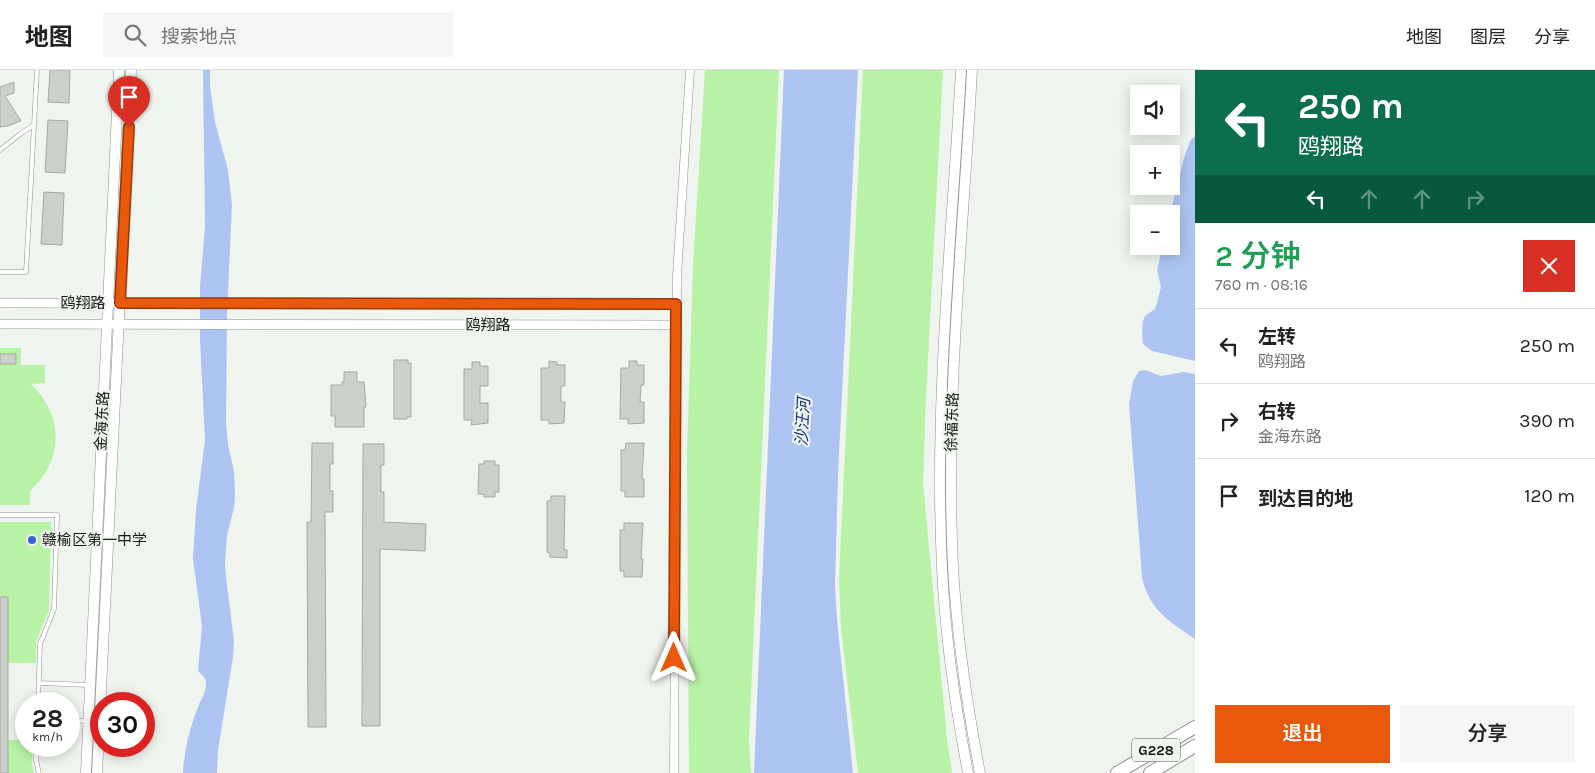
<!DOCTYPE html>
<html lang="zh">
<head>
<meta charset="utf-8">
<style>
  body { margin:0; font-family:Karla,"Noto Sans SC",sans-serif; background:#f6f6f6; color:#222; height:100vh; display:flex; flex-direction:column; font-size:19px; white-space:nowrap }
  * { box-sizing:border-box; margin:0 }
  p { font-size:16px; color:#767676 }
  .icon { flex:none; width:28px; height:28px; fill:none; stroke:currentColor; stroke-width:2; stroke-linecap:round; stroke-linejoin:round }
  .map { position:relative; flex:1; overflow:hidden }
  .sheet { display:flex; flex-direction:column; background:#fff; width:400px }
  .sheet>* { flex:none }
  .banner { background:#0b6e4f; color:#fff; overflow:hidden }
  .tools { position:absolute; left:1130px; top:15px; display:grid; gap:10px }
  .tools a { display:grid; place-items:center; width:50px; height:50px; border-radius:0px; background:#fff; box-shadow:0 2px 12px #0003; font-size:25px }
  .speed { position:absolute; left:15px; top:622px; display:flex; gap:10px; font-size:25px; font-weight:700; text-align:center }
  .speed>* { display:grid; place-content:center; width:65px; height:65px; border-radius:50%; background:#fff; box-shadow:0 2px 12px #0003; line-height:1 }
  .speed small { font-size:12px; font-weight:400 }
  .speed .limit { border:8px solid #d22; background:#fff; color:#111 }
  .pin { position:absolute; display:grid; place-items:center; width:42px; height:42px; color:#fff; margin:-51px -21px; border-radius:50% 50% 50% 0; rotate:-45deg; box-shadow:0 0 5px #0007 }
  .pin .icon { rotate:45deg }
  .me { position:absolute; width:55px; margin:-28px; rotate:0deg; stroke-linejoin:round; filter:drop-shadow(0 0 4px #0008) }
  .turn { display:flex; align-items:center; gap:18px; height:105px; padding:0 20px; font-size:22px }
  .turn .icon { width:65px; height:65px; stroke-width:2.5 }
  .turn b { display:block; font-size:35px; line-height:42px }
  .lanes { display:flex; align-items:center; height:48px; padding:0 20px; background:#0003; justify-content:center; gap:25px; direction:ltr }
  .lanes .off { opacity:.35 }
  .round { display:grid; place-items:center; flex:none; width:52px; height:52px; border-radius:0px; background:#f6f6f6 }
  .overview { display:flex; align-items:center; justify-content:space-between; height:85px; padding:0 20px }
  h1 { font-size:30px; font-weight:600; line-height:38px; color:#1e9e55 }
  .cta { display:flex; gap:10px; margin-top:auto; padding:10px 20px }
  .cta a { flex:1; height:58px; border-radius:0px; background:#ea580c; color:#fff; font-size:20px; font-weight:600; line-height:58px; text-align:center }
  .cta a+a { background:#f6f6f6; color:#222 }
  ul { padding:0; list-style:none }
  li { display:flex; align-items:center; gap:15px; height:75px; padding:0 20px; border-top:1px solid #e0e0e0 }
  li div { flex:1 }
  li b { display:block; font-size:19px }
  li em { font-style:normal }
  header { display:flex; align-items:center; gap:30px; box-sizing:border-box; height:70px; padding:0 25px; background:#fff; border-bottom:1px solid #e0e0e0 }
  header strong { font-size:24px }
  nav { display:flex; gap:28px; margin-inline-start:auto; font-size:18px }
  .search { width:350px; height:45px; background:#f6f6f6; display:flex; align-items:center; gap:12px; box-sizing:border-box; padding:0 18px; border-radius:0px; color:#767676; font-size:19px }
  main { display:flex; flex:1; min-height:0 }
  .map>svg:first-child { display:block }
  .green { fill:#b8f2a7 }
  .water { fill:#adc4f2 }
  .building { fill:#ccd0cb; stroke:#a5a9a3 }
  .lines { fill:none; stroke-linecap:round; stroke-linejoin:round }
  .service-casing { stroke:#8f938e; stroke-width:5 }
  .minor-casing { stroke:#8f938e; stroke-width:9 }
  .tertiary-casing { stroke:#8f938e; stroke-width:10 }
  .secondary-casing { stroke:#8f938e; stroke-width:11 }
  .trunk-casing { stroke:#8f938e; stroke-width:14 }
  .service { stroke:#fff; stroke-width:4 }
  .minor { stroke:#fff; stroke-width:8 }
  .tertiary { stroke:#fff; stroke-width:9 }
  .secondary { stroke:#fff; stroke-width:10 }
  .trunk { stroke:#fff; stroke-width:12 }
  .route-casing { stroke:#983908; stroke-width:12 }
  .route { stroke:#ea580c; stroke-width:9 }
  .poi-dot { fill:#3564d4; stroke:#eff4ee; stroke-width:2 }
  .labels { text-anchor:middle; stroke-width:4.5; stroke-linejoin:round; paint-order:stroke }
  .shield { fill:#eff4ee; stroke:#585b58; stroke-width:1 }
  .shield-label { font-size:14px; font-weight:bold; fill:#171917 }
  .street-label { font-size:15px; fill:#171917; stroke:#eff4ee }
  .poi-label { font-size:15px; fill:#171917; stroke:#eff4ee; text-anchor:start }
  .water-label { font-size:16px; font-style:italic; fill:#0b2b7e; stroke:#eff4ee }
</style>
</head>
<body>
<header>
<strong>地图</strong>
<div class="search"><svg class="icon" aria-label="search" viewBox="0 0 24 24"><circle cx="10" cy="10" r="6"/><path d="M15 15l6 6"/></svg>搜索地点</div>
<nav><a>地图</a><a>图层</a><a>分享</a></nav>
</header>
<main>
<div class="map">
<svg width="1195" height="703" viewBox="0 0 1195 703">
  <rect width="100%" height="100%" fill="#eff4ee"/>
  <path class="green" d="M705,0H779L749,669L751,703H689L687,383L693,195Z
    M863,0H943L926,327L923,413L947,669L952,703H858L841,559L839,508Z
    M0,278H21V295H45V313L31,314C64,346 64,390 30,421V435H0Z
    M0,452H51L49,540L36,572V593H8V527H0Z
    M8,670H26V676H32V695L34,703H8Z"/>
  <path class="water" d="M203,0H210V16L215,52L228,100L232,135L227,244L226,354L228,374L234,402L235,423L234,438L227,465L225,493L226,507L234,571L233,587L218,680L217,703H183C184,681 190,657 198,637C201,629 206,623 206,614C206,608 202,605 198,601L202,556L193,489L196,440L205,370L200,270V217L205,157Z
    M784,0H858L838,405L835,516L837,550L853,703H754Z
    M1195,66V291L1152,281L1143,274L1142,263L1143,251L1145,246L1155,239L1157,233L1161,217L1157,200L1163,176H1171L1170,144L1184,88L1190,71Z
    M1145,300L1161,306L1184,302L1195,304V569C1170,552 1149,540 1142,507L1129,334L1133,311L1139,301Z"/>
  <path class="building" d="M50,0H70L69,33L48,32Z
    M14,12V23L5,26L21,51L8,56L0,57V17Z
    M48,50L68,51L65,103L45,102Z
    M44,122L64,123L62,175L41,174Z
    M0,284H16V294H0Z
    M394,290H408V293H411V347H407V349H394Z
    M549,291L557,292V295H565V316H561V332H565L564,353L549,354V350H541V298H549Z
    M629,291H637V295H644V315H641L640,332H644V353L628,354V349H620L621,298H629Z
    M472,292H480V296H488V316H480V333H488V353L471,355L472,350H464V299H472Z
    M344,302H357V312H364L366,337H364V357H335V346H331V315H342V312H344Z
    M312,373H333V394H330V421H333V442H325L326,657H308L307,452H311Z
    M626,373H644L642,409H644V427H625V421H621V380H625Z
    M363,374H384V395H381V422H384V452L426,454L425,481L380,479V656H362Z
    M484,391H495V395H499V422H495V427H484V424H478L479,394H484Z
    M551,426H565L564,480H567V488L550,487V483L547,482V431H551Z
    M624,453H643L641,489H643L642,507H624V501H620V460H624Z
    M0,527H8V703H0Z"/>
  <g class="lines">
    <g class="service-casing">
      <path id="service" d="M0,80L20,64L34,55
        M0,202H26L37,0
        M0,445H57L54,539L40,574L38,634
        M39,613L89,615
        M69,650L86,651
        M36,676V690L39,703"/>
    </g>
    <g class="minor-casing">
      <path id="minor" d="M674,703L677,206L690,0"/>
    </g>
    <g class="tertiary-casing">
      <path id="tertiary" d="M0,233L676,234
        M0,254L676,255"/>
    </g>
    <g class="secondary-casing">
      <path id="secondary" d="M961,0C952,166 934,331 942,497C945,566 955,635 968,703
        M972,0C963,166 945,332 953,497C957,566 967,635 980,703
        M86,703L119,0
        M97,703L131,0"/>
    </g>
    <g class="trunk-casing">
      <path id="trunk" d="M1117,703L1195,657
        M1150,703L1195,676"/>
    </g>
    <use href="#service" class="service"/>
    <use href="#minor" class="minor"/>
    <use href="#tertiary" class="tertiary"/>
    <use href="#secondary" class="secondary"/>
    <use href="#trunk" class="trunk"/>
  </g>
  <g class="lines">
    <g class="route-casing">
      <path id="route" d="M129,57L120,233L676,234L674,588"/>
    </g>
    <use href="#route" class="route"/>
  </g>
  <circle class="poi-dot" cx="32" cy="470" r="5"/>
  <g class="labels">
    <rect class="shield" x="1132" y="668.5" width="48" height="23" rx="4"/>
    <g class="shield-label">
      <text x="1156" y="685">G228</text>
    </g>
    <g class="street-label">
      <text x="83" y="238">鸥翔路</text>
      <text x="488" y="260">鸥翔路</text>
      <text transform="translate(102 351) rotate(-87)" y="5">金海东路</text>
      <text transform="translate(952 352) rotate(-88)" y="5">徐福东路</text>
    </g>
    <g class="poi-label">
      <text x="42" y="475">赣榆区第一中学</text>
    </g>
    <g class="water-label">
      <text transform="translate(802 352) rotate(-87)" y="6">沙汪河</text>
    </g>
  </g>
</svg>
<div class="tools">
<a><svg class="icon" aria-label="sound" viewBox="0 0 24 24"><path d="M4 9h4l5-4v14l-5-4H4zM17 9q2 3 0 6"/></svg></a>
<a>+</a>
<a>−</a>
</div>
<div class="speed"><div>28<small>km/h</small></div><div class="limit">30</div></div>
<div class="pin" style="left:129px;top:57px;background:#d93025"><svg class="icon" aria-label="arrive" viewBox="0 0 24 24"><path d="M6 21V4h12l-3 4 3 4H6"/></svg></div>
<svg class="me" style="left:674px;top:588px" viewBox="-20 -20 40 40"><path d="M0-17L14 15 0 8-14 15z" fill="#ea580c" stroke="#fff" stroke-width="4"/></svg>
</div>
<section class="sheet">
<div class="banner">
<div class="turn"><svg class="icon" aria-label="left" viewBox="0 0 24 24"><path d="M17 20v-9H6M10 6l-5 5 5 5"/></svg><div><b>250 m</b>鸥翔路</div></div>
<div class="lanes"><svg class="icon" aria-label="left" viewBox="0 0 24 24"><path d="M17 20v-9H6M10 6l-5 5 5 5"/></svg><svg class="icon off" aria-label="ahead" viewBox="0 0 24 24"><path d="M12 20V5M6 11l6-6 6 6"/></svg><svg class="icon off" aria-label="ahead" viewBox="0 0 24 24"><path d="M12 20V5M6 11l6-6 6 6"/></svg><svg class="icon off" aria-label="right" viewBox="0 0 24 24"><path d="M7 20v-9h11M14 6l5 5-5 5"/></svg></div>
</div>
<div class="overview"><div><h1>2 分钟</h1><p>760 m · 08:16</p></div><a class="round" style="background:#d93025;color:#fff"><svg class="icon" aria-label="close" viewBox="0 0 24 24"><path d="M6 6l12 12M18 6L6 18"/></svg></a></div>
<ul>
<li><svg class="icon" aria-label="left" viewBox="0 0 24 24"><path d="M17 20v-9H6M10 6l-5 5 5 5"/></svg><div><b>左转</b><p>鸥翔路</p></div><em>250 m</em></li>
<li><svg class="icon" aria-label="right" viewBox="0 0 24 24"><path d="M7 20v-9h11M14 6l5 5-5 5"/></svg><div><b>右转</b><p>金海东路</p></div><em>390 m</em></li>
<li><svg class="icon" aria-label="arrive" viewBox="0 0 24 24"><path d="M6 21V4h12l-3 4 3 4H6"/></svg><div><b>到达目的地</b></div><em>120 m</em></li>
</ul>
<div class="cta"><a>退出</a><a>分享</a></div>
</section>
</main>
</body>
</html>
